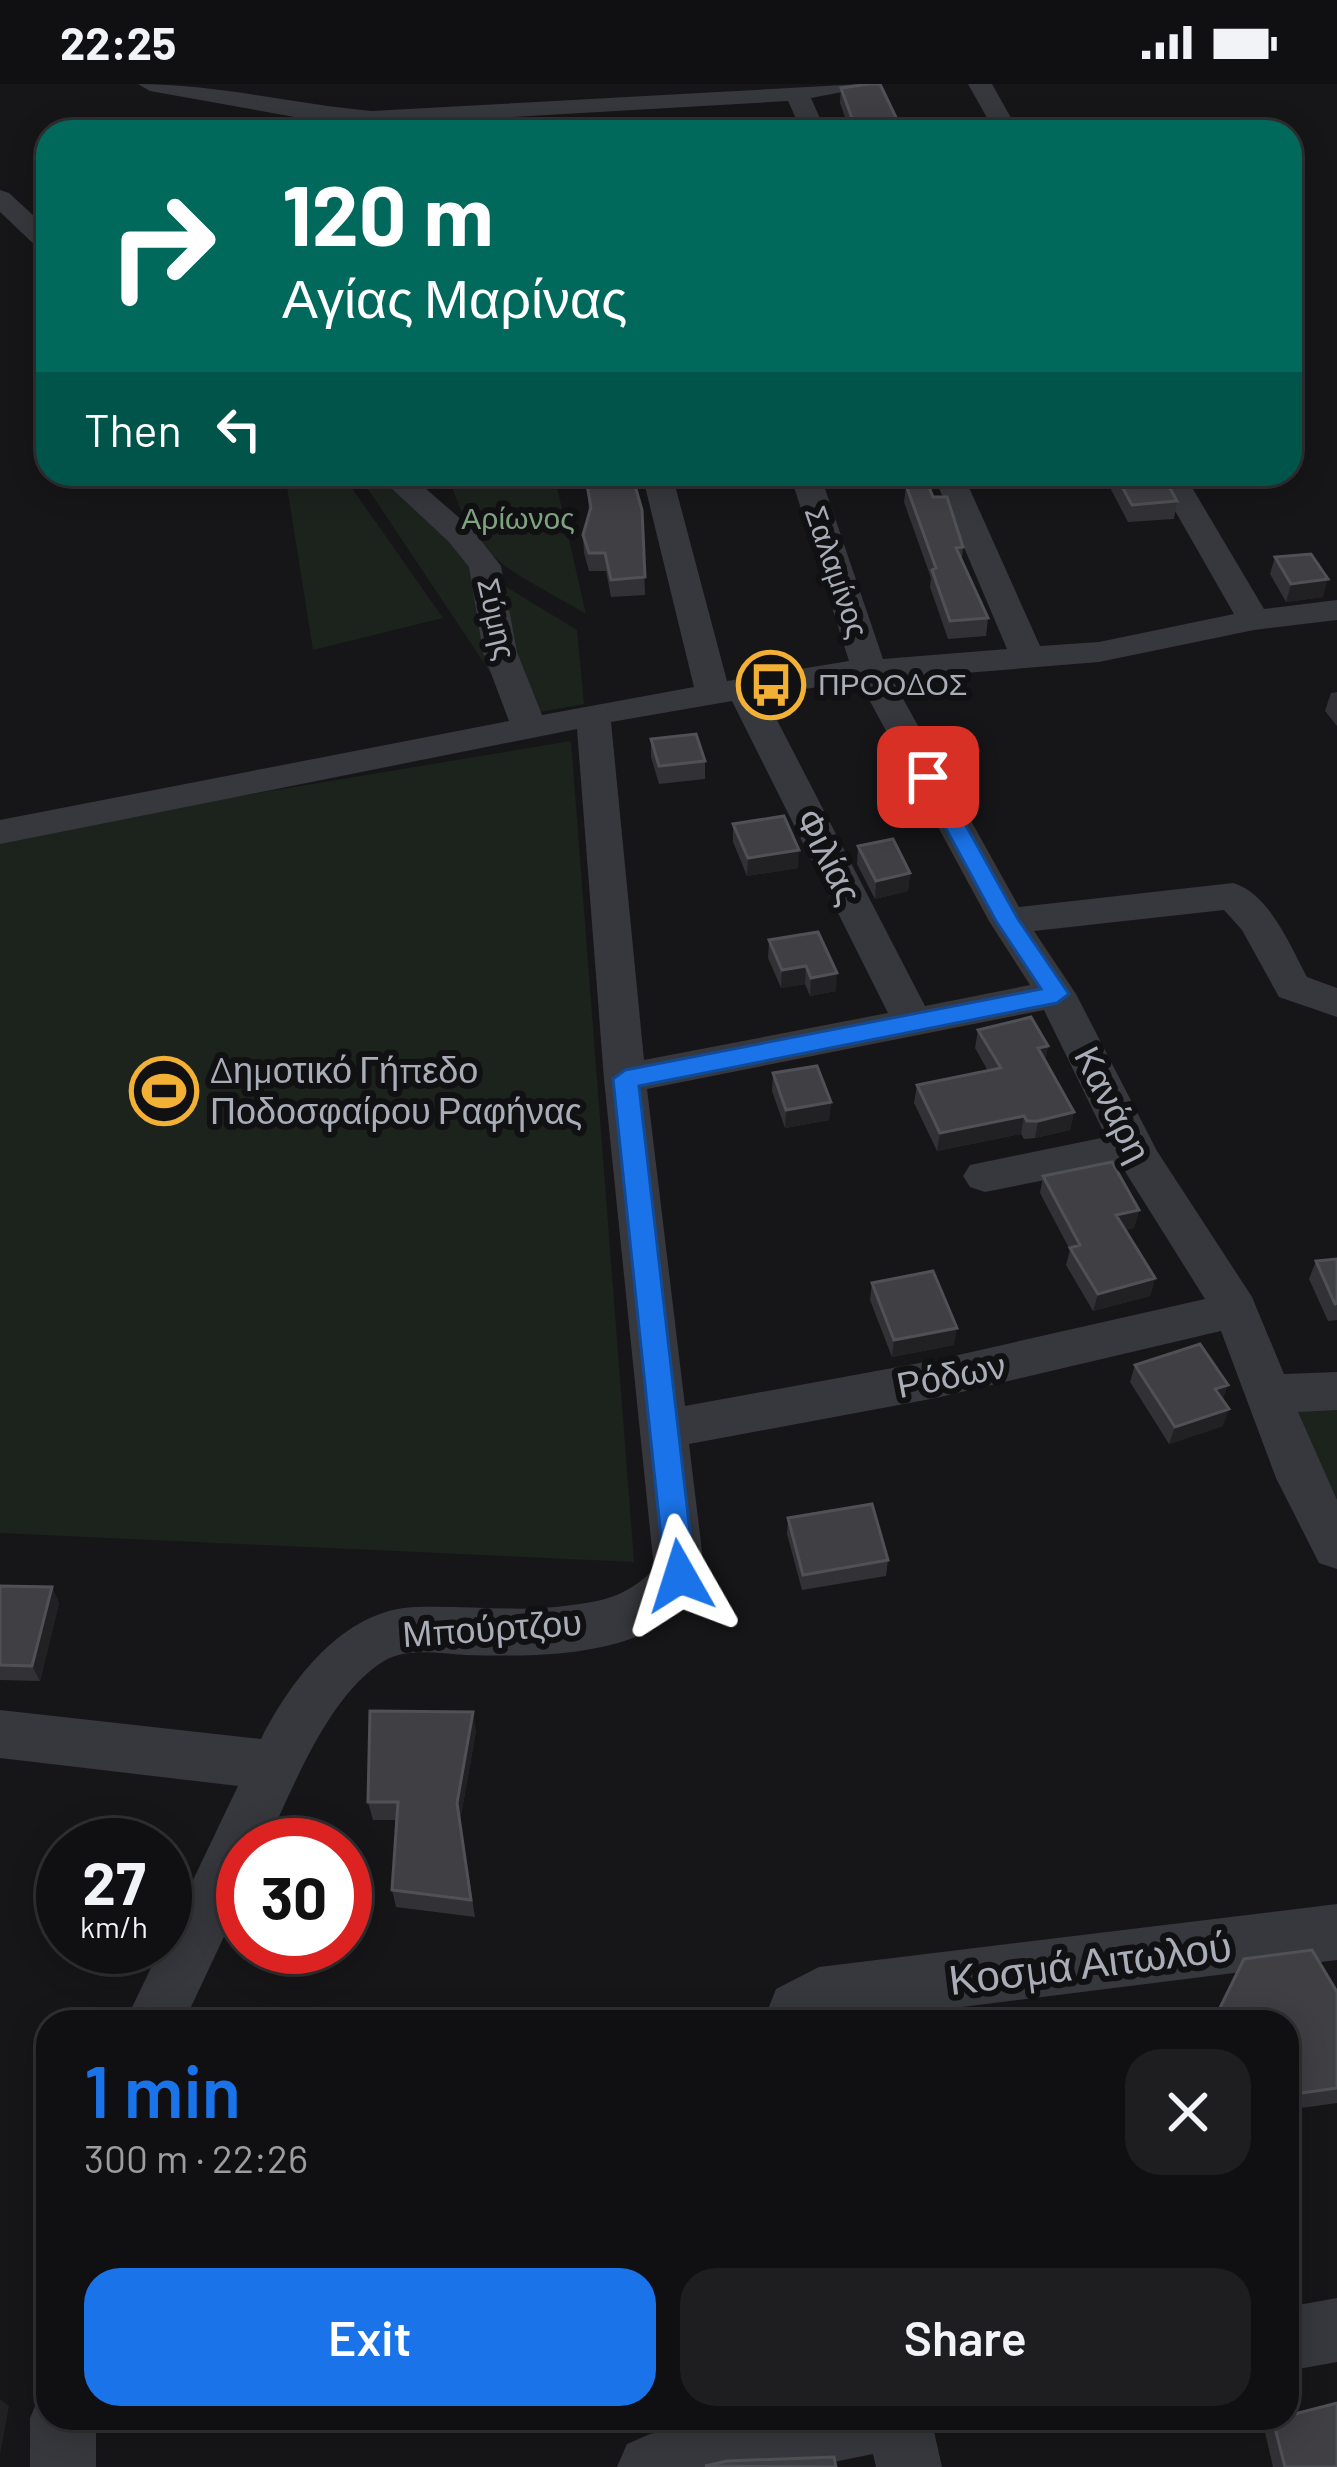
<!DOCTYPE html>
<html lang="en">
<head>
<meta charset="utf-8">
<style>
  body { margin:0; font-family:Barlow,sans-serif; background:#1e1e20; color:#f1f3f6; height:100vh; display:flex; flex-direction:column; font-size:45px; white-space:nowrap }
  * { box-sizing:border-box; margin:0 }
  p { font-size:39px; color:#9c9d9f }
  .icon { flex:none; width:66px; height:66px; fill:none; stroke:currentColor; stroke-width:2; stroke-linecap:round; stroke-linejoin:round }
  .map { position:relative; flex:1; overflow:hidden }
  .side { position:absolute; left:36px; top:1926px; width:1263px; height:420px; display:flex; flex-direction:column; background:#101012; border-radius:36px; box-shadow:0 6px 30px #0003,0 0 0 3px #303032 }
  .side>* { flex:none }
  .banner { position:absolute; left:36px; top:36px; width:1266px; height:366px; border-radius:36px; box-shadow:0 6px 30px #0003,0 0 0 3px #303032; background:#00695c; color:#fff; overflow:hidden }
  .speed { position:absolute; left:36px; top:1734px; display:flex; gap:24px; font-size:60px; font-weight:700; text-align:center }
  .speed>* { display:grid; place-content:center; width:156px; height:156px; border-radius:50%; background:#101012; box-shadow:0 6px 30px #0003,0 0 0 3px #303032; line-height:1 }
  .speed small { font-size:30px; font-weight:400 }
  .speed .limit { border:18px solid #d22; background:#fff; color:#111 }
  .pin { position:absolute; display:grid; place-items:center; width:102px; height:102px; color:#fff; margin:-51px; border-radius:24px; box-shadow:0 6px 18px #0006 }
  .me { position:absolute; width:132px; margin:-66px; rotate:354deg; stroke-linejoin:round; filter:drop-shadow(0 0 9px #0008) }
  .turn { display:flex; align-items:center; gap:42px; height:252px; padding:0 48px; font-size:54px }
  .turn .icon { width:156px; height:156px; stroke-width:2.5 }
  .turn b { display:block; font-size:84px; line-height:102px }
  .then { display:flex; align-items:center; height:114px; padding:0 48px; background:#0003; gap:24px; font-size:45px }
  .round { display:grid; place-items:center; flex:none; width:126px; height:126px; border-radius:36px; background:#1e1e20 }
  .overview { display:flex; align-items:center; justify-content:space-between; height:204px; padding:0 48px }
  h1 { font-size:72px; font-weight:600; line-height:90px; color:#1a73e8 }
  .primary-button { display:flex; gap:24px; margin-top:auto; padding:24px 48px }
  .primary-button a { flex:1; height:138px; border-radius:36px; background:#1a73e8; color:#fff; font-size:48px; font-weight:600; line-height:138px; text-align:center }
  .primary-button a+a { background:#1e1e20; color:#f1f3f6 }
  .status { display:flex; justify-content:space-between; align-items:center; height:84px; padding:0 60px; background:#101012; direction:ltr }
  .status svg { height:33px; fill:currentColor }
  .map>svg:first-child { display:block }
  .green { fill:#1c231d }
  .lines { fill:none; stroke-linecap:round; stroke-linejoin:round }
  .minor { fill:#37383d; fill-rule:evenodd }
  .wall { fill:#323236 }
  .shaded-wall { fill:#212124 }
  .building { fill:#3f3f44; stroke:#4f5156; stroke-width:3 }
  .route { fill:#1a73e8; stroke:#114b97; stroke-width:3 }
  .labels { text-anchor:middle; stroke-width:12; stroke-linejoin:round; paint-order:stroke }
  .far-park-label { font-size:30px; fill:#7fa381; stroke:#111113 }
  .far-street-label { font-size:30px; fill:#a8adb8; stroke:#111113 }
  .far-poi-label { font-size:30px; fill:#a8adb8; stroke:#111113; text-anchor:start }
  .street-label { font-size:36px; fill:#a8adb8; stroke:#111113 }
  .poi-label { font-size:36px; fill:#a8adb8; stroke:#111113; text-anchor:start }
  .near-street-label { font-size:42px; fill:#a8adb8; stroke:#111113 }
</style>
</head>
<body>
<div class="status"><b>22:25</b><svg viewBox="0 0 49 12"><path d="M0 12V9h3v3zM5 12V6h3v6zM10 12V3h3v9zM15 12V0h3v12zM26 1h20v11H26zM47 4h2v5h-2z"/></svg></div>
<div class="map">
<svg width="1337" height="2383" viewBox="0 0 1337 2383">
  <rect width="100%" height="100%" fill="#161618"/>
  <path class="green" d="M285,390H342L443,534L313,566Z
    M358,390H376L476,483L494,594Z
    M448,390H554L586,530C512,486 474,479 448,390Z
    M495,496L577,546L584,620L534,629Z
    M571,657L634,1478L0,1449V752Z
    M1337,1317V1433L1284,1320Z"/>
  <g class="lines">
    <path class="minor" d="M138,0C217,0 293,20 372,27L862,0L858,5L811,14L826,48H802L788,17L372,41L311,36L150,7Z
      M968,0H992L1019,48H995Z
      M0,106L9,109L48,145V167L39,165L0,128Z
      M376,390H409L471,444L501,482L517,568L542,631L694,603L642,390H672L727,597L849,577L790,390H820L883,575L1007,565L933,390H963L1040,562L1099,558L1234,530L1154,390H1184L1264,525L1337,516V536L1254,546L1099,578L892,595L1019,823L1233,799C1270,810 1290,862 1307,893L1337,904V933L1279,913L1242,846L1224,826L1034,847L1076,910L1157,1067L1252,1213L1284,1290L1337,1288V1326L1298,1328L1337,1416V1485L1319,1479L1276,1394L1221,1247L936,1314L689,1360L705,1492C666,1575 544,1573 466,1571C440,1570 408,1563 384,1577C328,1611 293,1704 266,1761H243V1812L184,1938H125L238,1702L0,1674V1626L261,1655C291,1596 343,1526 415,1523C468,1521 520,1529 572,1521C606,1517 630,1510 654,1485L604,995L577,645L0,760V736L509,637L483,568L469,483L449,458ZM859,597L989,837L1030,901L925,922L764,611ZM732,617L888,929L644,976L611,638ZM1044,926L1106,1053L970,1081L963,1092L970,1103L985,1108L1121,1081L1205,1215L936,1276L685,1322L647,1005Z
      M1337,1820V1876L842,1938H763L776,1905L819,1883Z
      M1337,2214V2278L1287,2287V2223Z
      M48,2308V2334H96V2383H30V2334L40,2311Z
      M728,2334H931L942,2383H876L873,2370L809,2383H617L627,2360L650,2350Z"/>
  </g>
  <path class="wall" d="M841,4L903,48H850L840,19Z
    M1108,390H1162L1177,417L1174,435L1128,438L1107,398Z
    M587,401L642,426L645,511L611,513L606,487H589L584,469L583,451L589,429Z
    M906,401L933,413L963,463L962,475L988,534L986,552L948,555L930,503L931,494L904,418Z
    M1275,473L1323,513L1286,518L1270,490Z
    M1337,608V642L1325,627L1331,609Z
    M651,655L705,677V695L659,700L651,673Z
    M733,740L798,784L747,792L733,758Z
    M858,762L910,789L908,807L875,815L857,780Z
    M818,848L836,907L810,912L805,900L781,904L768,874L769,856Z
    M978,946L1048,962L1045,977L1074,1028L1070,1046L1035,1054L1024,1055L1021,1050L937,1067L914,1019L917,1001L988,987L975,964Z
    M773,989L831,1018L829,1036L785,1044L772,1007Z
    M1043,1092L1139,1126L1134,1144L1125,1146L1155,1194L1150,1212L1093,1227L1066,1181L1070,1166L1040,1109Z
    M1337,1175V1236L1328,1237L1309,1195L1316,1177Z
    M872,1199L954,1261L892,1273L870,1216Z
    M1135,1281L1223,1342L1169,1360L1130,1298Z
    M788,1434L888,1476L886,1492L802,1506L787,1450Z
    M0,1502L52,1503L59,1519L40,1597L0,1596Z
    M476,1647L460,1737L475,1833L396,1823L392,1806L397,1736H373L368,1718Z
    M1244,1875L1337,1908V2019L1287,2026V1938H1211Z
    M1273,2336L1337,2383H1273L1264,2344Z"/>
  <path class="shaded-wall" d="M1328,495L1323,513L1286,518L1291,500Z
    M799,766L798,784L747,792L748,774Z
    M910,789L908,807L875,815L876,797Z
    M806,882L805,900L781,904L782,886Z
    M837,889L836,907L810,912L811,894Z
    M1048,962L1045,979L1038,964Z
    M831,1018L829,1036L785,1044L786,1026Z
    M1074,1028L1070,1046L1035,1054L1038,1037Z
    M1024,1032L1021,1050L937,1067L940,1049Z
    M1139,1126L1134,1144L1112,1149L1116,1131Z
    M1155,1194L1150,1212L1093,1227L1098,1210Z
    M957,1244L954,1261L892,1273L894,1256Z
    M1228,1301L1222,1318L1215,1305Z
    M1229,1325L1223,1342L1169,1360L1175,1343Z
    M52,1503L59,1519L40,1597L32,1582Z
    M473,1628L476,1647L460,1737L475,1833L457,1719Z
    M0,2315L9,2322L0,2371Z"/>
  <path class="building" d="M869,0H880L903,48H857L841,4Z
    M1115,390H1162L1177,417L1132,421Z
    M925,393L933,413H947L963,463L956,464L988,534L950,537L932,486L936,484L906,401Z
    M634,398L642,426L645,493L611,496L605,469H589L583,451L591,423L587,401Z
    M1311,470L1328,495L1291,500L1275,473Z
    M696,650L705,677L659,682L651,655Z
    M784,732L799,766L748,774L733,740Z
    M893,755L910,789L876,797L858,762Z
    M818,848L837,889L811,894L806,882L782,886L769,856Z
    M1031,933L1048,962L1038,964L1074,1028L1038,1037H1027L1024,1032L940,1049L917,1001L1001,984L978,946Z
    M817,982L831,1018L786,1026L773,989Z
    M1112,1078L1139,1126L1116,1131L1155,1194L1098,1210L1070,1164L1080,1161L1043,1092Z
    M1337,1175V1219L1335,1220L1316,1177Z
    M933,1187L957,1244L894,1256L872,1199Z
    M1200,1260L1228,1301L1215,1305L1229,1325L1175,1343L1135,1281Z
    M872,1420L888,1476L803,1491L788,1434Z
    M0,1502L52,1503L32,1582L0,1581Z
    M370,1627L473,1628L457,1719L471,1816L392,1806L398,1718H368Z
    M1312,1866L1337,1908V2004L1287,2011V1938H1213L1244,1875Z
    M1337,2319V2383H1285L1273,2336L1287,2334V2332Z
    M834,2373L836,2383L705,2382L727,2377Z"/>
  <path class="route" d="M928,686L939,693L1018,835L1069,910L1057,919L639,1002L695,1492L691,1501L680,1505L669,1501L665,1492L613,995L625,986L1041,905L996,837L918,693Z"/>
  <defs>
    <g id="bus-ring" transform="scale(3.45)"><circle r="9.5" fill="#111113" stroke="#f2b134" stroke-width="1.5"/><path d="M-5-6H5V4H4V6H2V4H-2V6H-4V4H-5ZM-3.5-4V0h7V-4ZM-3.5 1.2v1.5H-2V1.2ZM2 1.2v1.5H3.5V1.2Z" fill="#f2b134"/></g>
    <g id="stadium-ring" transform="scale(3.45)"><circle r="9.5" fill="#111113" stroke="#f2b134" stroke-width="1.5"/><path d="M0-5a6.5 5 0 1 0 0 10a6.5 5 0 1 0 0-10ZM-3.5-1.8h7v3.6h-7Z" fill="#f2b134"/></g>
  </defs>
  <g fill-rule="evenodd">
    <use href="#bus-ring" x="771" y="601"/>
    <use href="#stadium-ring" x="164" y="1007"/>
  </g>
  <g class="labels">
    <g class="far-park-label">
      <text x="518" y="445">Αρίωνος</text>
    </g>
    <g class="far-street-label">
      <text transform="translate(836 488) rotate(71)" y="10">Σαλαμίνος</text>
      <text transform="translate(496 535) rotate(77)" y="10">Σύμης</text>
    </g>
    <g class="far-poi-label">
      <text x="818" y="611">ΠΡΟΟΔΟΣ</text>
    </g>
    <g class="street-label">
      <text transform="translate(829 772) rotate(63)" y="13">Φιλίας</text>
      <text transform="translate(1113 1020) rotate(63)" y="13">Κανάρη</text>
      <text transform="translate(951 1291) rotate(-11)" y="13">Ρόδων</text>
      <text transform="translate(492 1544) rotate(-4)" y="13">Μπούρτζου</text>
    </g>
    <g class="poi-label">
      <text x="210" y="999">Δημοτικό Γήπεδο<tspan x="210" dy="41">Ποδοσφαίρου Ραφήνας</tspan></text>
    </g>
    <g class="near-street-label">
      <text transform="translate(1090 1879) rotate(-7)" y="15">Κοσμά Αιτωλού</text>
    </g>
  </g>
</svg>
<div class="speed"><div>27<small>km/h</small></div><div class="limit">30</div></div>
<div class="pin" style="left:928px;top:693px;background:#d93025"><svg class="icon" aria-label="arrive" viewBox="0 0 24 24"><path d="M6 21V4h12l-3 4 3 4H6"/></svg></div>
<svg class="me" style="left:680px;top:1492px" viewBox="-20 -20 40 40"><path d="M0-17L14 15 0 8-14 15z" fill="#1a73e8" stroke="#fff" stroke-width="4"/></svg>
<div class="banner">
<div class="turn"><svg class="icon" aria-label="right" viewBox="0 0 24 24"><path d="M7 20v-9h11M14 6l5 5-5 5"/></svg><div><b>120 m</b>Αγίας Μαρίνας</div></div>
<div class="then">Then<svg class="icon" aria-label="left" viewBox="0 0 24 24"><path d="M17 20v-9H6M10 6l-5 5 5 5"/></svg></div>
</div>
<section class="side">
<div class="overview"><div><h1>1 min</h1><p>300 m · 22:26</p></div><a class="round"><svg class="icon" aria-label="close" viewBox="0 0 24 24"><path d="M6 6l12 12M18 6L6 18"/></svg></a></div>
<div class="primary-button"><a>Exit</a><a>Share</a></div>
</section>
</div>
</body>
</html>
